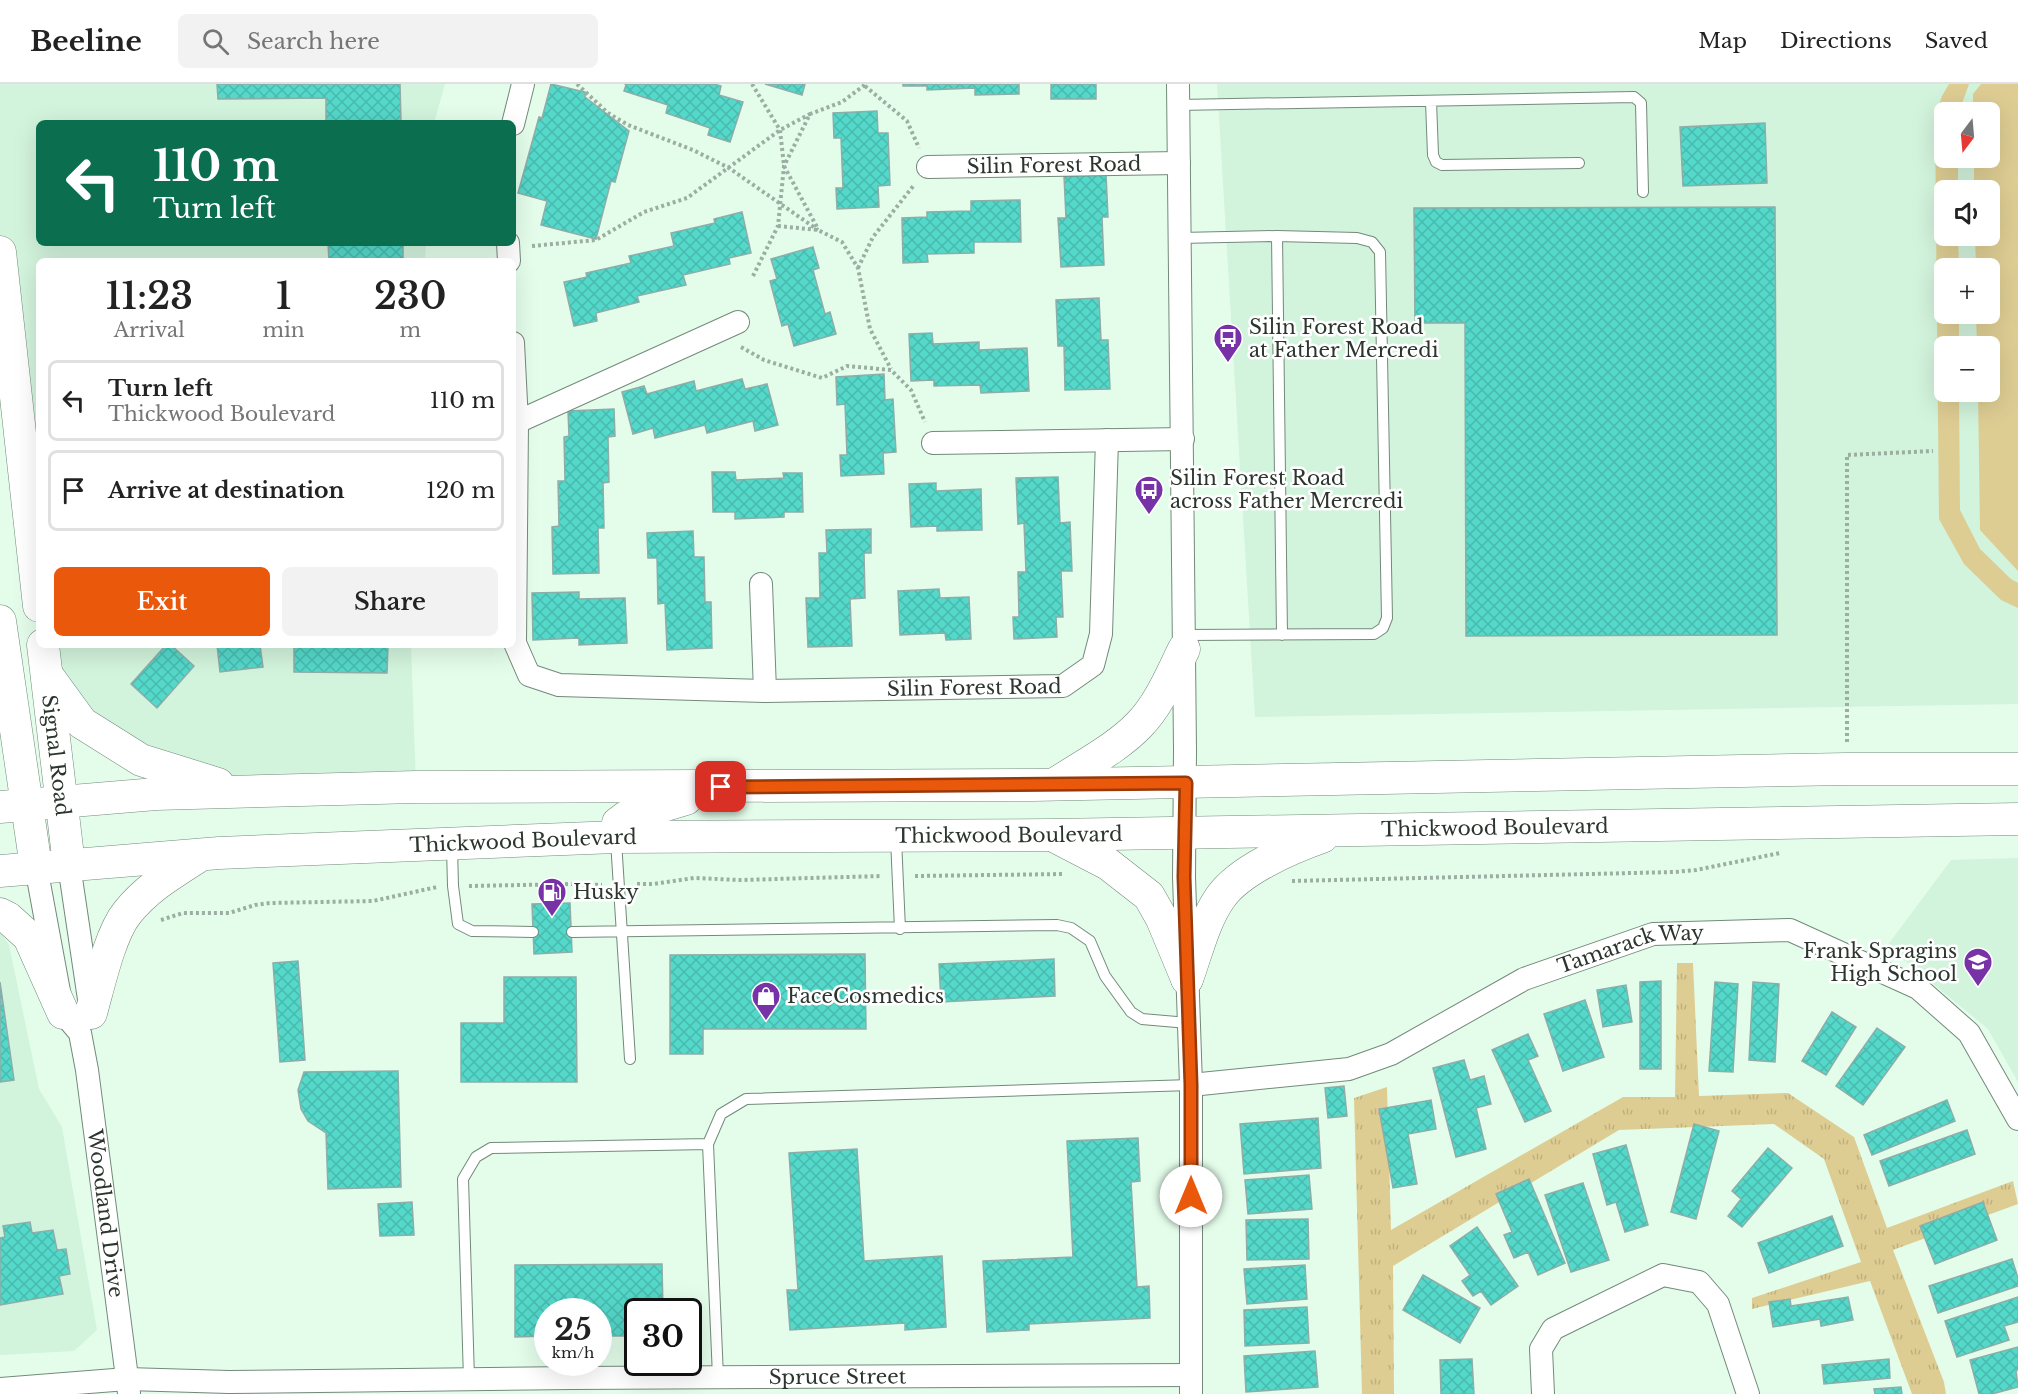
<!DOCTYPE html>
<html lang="en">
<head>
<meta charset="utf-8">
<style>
  body { margin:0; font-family:"Libre Baskerville",serif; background:#f2f2f2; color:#222; height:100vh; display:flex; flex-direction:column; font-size:22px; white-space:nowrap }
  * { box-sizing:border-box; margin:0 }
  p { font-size:20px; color:#767676 }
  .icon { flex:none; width:33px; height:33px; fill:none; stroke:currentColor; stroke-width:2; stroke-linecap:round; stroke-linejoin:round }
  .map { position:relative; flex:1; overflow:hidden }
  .sheet { position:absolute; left:36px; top:174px; width:480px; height:390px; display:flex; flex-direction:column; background:#fff; border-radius:9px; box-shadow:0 6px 24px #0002 }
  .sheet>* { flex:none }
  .top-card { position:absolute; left:36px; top:36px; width:480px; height:126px; border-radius:9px; box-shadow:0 6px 24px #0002; background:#0b6e4f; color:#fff; overflow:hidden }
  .needle { width:39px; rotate:196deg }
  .buttons { position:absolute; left:1934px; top:18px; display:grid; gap:12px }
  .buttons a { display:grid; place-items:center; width:66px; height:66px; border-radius:9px; background:#fff; box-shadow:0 6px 24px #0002; font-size:30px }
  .speed { position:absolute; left:534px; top:1214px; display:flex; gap:12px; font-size:30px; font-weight:700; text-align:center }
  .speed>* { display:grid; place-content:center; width:78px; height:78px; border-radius:50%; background:#fff; box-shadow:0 6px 24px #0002; line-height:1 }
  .speed small { font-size:15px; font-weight:400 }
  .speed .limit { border:3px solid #111; border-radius:9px; background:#fff; color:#111 }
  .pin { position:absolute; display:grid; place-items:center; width:51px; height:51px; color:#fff; margin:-26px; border-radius:12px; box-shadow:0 3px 9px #0006 }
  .me { position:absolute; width:66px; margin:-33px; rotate:0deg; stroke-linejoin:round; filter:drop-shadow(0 0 4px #0008) }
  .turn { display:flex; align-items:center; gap:21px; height:126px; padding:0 18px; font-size:27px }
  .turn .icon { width:78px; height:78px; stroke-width:2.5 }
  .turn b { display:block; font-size:42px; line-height:51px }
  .eta { display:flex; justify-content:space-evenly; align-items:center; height:102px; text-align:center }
  .eta b { font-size:36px; font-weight:600; line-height:42px }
  .action { display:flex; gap:12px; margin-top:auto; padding:12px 18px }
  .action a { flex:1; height:69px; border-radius:9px; background:#ea580c; color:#fff; font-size:24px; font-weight:600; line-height:69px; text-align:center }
  .action a+a { background:#f2f2f2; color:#222 }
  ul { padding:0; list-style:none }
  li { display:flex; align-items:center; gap:18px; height:81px; margin:0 12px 9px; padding:0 6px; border:3px solid #e0e0e0; border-radius:9px }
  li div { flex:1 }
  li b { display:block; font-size:22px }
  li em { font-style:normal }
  header { display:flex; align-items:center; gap:36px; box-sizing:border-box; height:84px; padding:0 30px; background:#fff; border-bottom:2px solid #e0e0e0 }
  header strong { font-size:28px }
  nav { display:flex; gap:33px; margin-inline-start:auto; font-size:21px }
  .search { width:420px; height:54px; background:#f2f2f2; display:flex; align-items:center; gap:15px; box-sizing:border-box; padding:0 21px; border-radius:9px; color:#767676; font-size:22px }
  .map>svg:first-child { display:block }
  .built { fill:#d2f3dc; fill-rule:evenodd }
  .park { fill:url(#park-tufts) }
  .pitch { fill:#decd93 }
  .building { fill:url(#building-cross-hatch); stroke:#8dada8; stroke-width:1.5 }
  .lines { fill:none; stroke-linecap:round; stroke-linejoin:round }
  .lane-casing { stroke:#738a7a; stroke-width:12 }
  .street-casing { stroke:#738a7a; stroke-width:24 }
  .secondary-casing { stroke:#738a7a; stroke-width:33 }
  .path { stroke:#9baea1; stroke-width:4; stroke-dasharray:3 3; stroke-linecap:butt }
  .lane { stroke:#fff; stroke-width:10 }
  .street { stroke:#fff; stroke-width:22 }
  .secondary { stroke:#fff; stroke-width:32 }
  .route-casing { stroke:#983908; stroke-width:15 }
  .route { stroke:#ea580c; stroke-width:10 }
  .labels { text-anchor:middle; stroke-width:5; stroke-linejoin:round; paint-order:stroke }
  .street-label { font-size:20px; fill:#2c362f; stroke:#fff }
  .poi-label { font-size:20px; fill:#2c362f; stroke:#fff; text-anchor:start }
</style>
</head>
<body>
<header>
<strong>Beeline</strong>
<div class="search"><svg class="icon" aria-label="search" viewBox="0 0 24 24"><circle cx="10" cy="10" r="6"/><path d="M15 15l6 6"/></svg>Search here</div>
<nav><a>Map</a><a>Directions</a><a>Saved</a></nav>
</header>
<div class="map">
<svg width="2018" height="1310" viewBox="0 0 2018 1310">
  <defs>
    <pattern id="park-tufts" width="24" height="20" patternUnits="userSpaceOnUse" patternTransform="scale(1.5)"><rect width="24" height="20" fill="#decd93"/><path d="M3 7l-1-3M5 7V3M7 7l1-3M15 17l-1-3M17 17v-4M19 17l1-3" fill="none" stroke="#bfb17f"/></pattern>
    <pattern id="building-cross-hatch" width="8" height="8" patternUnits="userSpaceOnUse" patternTransform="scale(1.5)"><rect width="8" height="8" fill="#54d8ca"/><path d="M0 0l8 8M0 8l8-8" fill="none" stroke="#49baae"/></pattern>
  </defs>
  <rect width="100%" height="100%" fill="#e4fdeb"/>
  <path class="built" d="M0,0H445L434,39H39V159H426L425,177H39V522L0,168Z
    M1217,0H2018V620L1255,633ZM1944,28H1989V74H1944ZM1944,106H1989V152H1944ZM1944,184H1989V230H1944ZM1944,262H1989V308H1944Z
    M43,561H411L416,703L242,708L82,639Z
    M2018,774V998L1988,945L1887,862L1951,776Z
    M0,848L9,861L39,1005L62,1043L97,1246L74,1267L0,1271Z"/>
  <path class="park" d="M1677,879H1693L1699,1012L1788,1009L1854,1053L1887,1144L2013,1097L2018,1120L1893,1166L1944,1298L1946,1310H1912L1870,1197L1752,1225V1214L1861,1178L1824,1075L1774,1040L1619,1046L1393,1182L1394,1310H1362L1354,1014L1387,1003L1391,1146L1623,1013H1675Z"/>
  <path class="pitch" d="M1949,0H1969L1959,28H1944V74H1958V106H1944V152H1958L1959,184H1944V230H1959V262H1944V308H1959L1960,426L1980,465L2011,495L2018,499V524L2001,516L1964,480L1939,435L1935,32L1942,12Z
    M1981,0H2018V487L1980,446L1978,308H1989V262H1977L1976,230H1989V184H1976L1975,152H1989V106H1974V74H1989V28H1973V10Z"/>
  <path class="building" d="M217,0H400L401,39H326V14L218,15Z
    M551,0L585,8V13L629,47L615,98L611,97L596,155L541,141L547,117L518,109L539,33L542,34Z
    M625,0H714L721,2L719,11L743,18L730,58L708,51L710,44L666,29L668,21L624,7L626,1Z
    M765,0H805L802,11Z
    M903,0H1019V10L975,11V4L927,6V2H903Z
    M1051,0H1096V15H1051Z
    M877,27L878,49H888L890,101L878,102L879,123L837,125L836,104H843L841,54H834L833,29Z
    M1765,39L1767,99L1683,102L1680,43Z
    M1106,90L1108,133H1102L1104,181L1061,183L1058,134H1066L1064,92Z
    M1020,116L1021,158H974V169L927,170L928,178L903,179L902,134L927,133V128L971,127V117Z
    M1775,123L1777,551L1466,552L1465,239H1415L1414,124Z
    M742,128L751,169L729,174L730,180L683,191L686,201L637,212L639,218L596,229L597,237L574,242L564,198L587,193L586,189L631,179L629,172L674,162L671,149L715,139L714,135Z
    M328,159H403V177H329Z
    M813,163L819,184L813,186L825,230L830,228L836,250L794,262L788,240L782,242L770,197L777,195L771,175Z
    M1099,214L1101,256H1108L1110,305L1065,306L1064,262H1058L1056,216Z
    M932,249L933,260L979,258V266L1027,264L1029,307L981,309L980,301L934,302V296L911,297L909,250Z
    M884,290L885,316L893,315L896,368L883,369L884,390L841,392L840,371H847L845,320L837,321L836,293Z
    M742,295L745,305L767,300L778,341L755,347L753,337L707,349L705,341L655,354L653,344L633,350L622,308L644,302L647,310L694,297L696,307Z
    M614,325L615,352L608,353L609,398L603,399L604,444H598L599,489L553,490L552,443L559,442L558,397H565L564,353L569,352L568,327Z
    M712,388H735L736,396L784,394L783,389H802L803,428H784V433L735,435V428H713Z
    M1058,393L1060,439L1070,438L1072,487H1061L1063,533H1056L1057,553L1014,555L1013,533H1019L1018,488H1026L1024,439L1018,440L1016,394Z
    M936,399V407L981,405L982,446L937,447V442L911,443L909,400Z
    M871,445V469H864L865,514L850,515L852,562L808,563L806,514H820L819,469H827L826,446Z
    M693,447L694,473H704L705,518H711L712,564L667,566L665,519L658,520L657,474H648L647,449Z
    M939,505L940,514L969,513L971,555L946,556L945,549L900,551L898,507Z
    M579,508V515L625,514L627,559L579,561V554L533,556L532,509Z
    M166,561H171L194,582L157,624L131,600Z
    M217,561H260L263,583L220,588Z
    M294,561H388L387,589L294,588Z
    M570,819L572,868L534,870L532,820Z
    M865,870L866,945H703V970H670V871Z
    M1054,875L1055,912L941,918L939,880Z
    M298,877L305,976L280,978L273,879Z
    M504,893H576L577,998H461V939H504Z
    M1661,897V985H1640V898Z
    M0,898L14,996L0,998Z
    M1715,898L1738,900L1733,988L1709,987Z
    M1753,898L1779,900L1775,978L1749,976Z
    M1626,901L1632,938L1603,943L1597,906Z
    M1585,916L1604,973L1563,987L1544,930Z
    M1832,928L1856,943L1826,991L1802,977Z
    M1877,944L1905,963L1863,1021L1836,1002Z
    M1528,950L1538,972L1528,976L1551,1027L1525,1038L1492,966Z
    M1464,976L1470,996L1484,992L1491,1020L1476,1024L1486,1065L1456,1073L1433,984Z
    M398,987L401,1103L328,1105L326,1049L308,1037L301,1025L298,1006L304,988Z
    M1344,1002L1347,1032L1328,1034L1325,1004Z
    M1431,1016L1436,1045L1408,1050L1417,1100L1393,1104L1379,1025Z
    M1947,1016L1955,1037L1872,1071L1864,1051Z
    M1318,1034L1321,1084L1244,1090L1240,1040Z
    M1694,1040L1719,1047L1696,1135L1671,1128Z
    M1967,1046L1975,1070L1889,1102L1880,1077Z
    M1138,1054L1140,1097L1131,1098L1137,1203L1149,1202L1150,1234L1029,1240V1246L987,1248L983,1177L1073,1173L1067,1057Z
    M1626,1061L1648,1141L1625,1148L1616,1118L1607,1121L1593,1070Z
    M1768,1064L1792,1084L1742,1143L1728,1132L1741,1115L1732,1107Z
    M857,1065L864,1177L942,1172L946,1243L905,1246V1239L790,1246L787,1206H798L789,1069Z
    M1309,1091L1312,1125L1248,1130L1245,1096Z
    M1529,1095L1565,1179L1538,1191L1528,1168L1514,1174L1504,1151L1512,1148L1496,1110Z
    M1583,1099L1609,1176L1571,1188L1545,1111Z
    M412,1118L414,1151L380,1152L378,1120Z
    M1983,1118L1997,1156L1935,1180L1920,1142Z
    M1832,1132L1843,1162L1769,1189L1758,1159Z
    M1308,1135L1309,1175L1247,1176L1246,1136Z
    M30,1138L32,1149L53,1146L57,1166L66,1165L70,1190L59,1192L63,1210L0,1221V1154L5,1153L3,1142Z
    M1477,1143L1518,1202L1491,1221L1481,1207L1473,1212L1462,1197L1470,1191L1450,1162Z
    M2012,1175L2018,1194V1202L1938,1229L1929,1202Z
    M662,1180L663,1227H638V1252H598V1227H548V1252L515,1253V1181Z
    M1305,1181L1307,1215L1247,1220L1244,1185Z
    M1423,1191L1480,1224L1460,1259L1403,1226Z
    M1848,1213L1853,1236L1821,1242L1820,1235L1773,1243L1769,1218L1790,1215L1791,1222Z
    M2018,1213V1238L2004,1242L2009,1256L1957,1273L1945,1237Z
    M1307,1223L1309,1259L1245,1262L1244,1226Z
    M2018,1263V1286H2016L2018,1303L1992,1310H1979L1970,1276Z
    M1315,1267L1318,1303L1246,1308L1244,1272Z
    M1472,1275L1474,1310H1441L1440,1276Z
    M1889,1275L1890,1294L1824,1300L1822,1281Z
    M1901,1303L1902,1310H1875L1874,1305Z"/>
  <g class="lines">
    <g class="lane-casing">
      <path id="lane" d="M1431,17L1433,71L1436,78L1442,81L1579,79
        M1178,21L1634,13L1641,19L1643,108
        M1277,152L1282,551
        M1180,154L1277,152L1357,154L1372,158L1380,168L1387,534L1383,544L1374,550L1184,551
        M896,755L900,845
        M616,757L630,975
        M452,764L453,802L458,840L472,847L533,848
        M572,848L1057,841L1071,844L1090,857L1105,892L1131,928L1142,935L1188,939
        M708,1060L718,1293
        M469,1295L463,1095L476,1073L491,1064L708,1060L721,1030L746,1015L1191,1001"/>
    </g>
    <g class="street-casing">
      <g id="street">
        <path d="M1178,0L1185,666L1184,793L1191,1001V1310"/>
        <path d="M513,40L523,0"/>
        <path id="s1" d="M928,83L1179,79"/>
        <path d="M508,159L509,177"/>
        <path id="s2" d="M513,259L517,338L515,559L529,591L559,601L765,607L1063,602L1093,581L1101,550L1107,356"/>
        <path d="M517,338L738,238"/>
        <path d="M933,359L1183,355"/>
        <path d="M761,500L765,607"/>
        <path d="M69,781L90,922"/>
        <path id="s3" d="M36,783L63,929L80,949L87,986L129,1309"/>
        <path id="s4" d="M1191,1001L1349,985L1391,970L1524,895L1653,850L1790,846L1918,904L1969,949L2018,1035"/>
        <path id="s5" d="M0,1305L127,1295L229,1298L572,1294L1191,1291"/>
        <path d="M1543,1310L1541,1265L1553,1245L1663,1191L1699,1198L1718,1220L1748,1310"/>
      </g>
    </g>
    <g class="secondary-casing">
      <g id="secondary">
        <path d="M0,168L39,522"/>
        <path d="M0,537L36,783"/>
        <path id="s6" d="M43,561L69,781"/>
        <path d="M47,591L82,639L141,676L218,700"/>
        <path d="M1055,700C1082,682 1117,664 1139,641C1159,621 1171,591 1184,565"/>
        <path d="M0,723L156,710L416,703L1033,701L1847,685H2018"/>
        <path d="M616,753L618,739L626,733L686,715L693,708"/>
        <path d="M1056,753L1108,780L1149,812L1162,835L1187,895"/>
        <path id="s7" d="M0,787L219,769L616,753L1052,751L2018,735"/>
        <path d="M0,830L8,834L29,853L63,929"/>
        <path d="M1187,895C1197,868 1204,837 1220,814C1239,786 1291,764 1322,753"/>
        <path d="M91,929C99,901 110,850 127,829C146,805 171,790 196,774"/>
      </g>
    </g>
    <path class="path" d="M577,0L608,29L628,41L693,66L729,84L818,146
      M752,0L780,46L784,82L818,145
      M865,2L907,37L919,64
      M778,142L818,146L842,158L858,184L870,245L891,285
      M532,162L596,156L644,128L687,114L780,46L810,30
      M858,184L873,153L914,101
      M753,192L778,142L784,82L810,30L842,18L866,0
      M741,263L764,276L822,294L847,282L891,286L911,306L925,338
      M1847,658V371L1933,367
      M915,792L1064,790
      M1292,797L1675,788L1696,786L1780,769
      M637,800H653L694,794L741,796L881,792
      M469,802L572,800L602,801
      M161,836L183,829H229L255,821L270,819L373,817L437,803"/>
    <use href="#lane" class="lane"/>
    <use href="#street" class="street"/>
    <use href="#secondary" class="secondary"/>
  </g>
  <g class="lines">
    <g class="route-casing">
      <path id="route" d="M721,703L1186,699L1184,793L1191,1001V1112"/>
    </g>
    <use href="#route" class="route"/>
  </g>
  <defs>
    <g id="bus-pin" transform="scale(1.5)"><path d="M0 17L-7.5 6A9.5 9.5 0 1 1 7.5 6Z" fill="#7632a6" stroke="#fff"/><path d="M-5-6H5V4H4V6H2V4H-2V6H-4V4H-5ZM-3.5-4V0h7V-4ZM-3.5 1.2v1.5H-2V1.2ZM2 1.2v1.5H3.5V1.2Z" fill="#fff"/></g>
    <g id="fuel-pin" transform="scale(1.5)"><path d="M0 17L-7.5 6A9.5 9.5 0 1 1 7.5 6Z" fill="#7632a6" stroke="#fff"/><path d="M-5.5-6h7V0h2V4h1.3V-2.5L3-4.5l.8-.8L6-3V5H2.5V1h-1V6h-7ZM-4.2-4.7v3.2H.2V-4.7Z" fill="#fff"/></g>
    <g id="school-pin" transform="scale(1.5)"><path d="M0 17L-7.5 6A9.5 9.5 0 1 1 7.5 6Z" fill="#7632a6" stroke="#fff"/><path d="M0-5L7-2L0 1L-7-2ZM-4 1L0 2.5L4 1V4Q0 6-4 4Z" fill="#fff"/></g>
    <g id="shop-pin" transform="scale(1.5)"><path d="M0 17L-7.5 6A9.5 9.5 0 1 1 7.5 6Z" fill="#7632a6" stroke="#fff"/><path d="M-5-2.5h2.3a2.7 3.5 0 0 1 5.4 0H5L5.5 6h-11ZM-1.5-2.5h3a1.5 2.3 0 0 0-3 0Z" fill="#fff"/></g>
  </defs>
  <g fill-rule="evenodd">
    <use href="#bus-pin" x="1228" y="254"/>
    <use href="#bus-pin" x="1149" y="406"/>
    <use href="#fuel-pin" x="552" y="808"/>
    <use href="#school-pin" x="1978" y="878"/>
    <use href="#shop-pin" x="766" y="912"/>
  </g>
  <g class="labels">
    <g class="street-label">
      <text dy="7" stroke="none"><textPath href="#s1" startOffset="126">Silin Forest Road</textPath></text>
      <text dy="7" stroke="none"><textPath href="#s2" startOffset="782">Silin Forest Road</textPath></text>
      <text dy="7" stroke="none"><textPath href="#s6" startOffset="111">Signal Road</textPath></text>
      <text dy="7" stroke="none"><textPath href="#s7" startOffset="1496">Thickwood Boulevard</textPath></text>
      <text dy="7" stroke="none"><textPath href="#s7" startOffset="1010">Thickwood Boulevard</textPath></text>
      <text dy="7" stroke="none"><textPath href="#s7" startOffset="524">Thickwood Boulevard</textPath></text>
      <text dy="7" stroke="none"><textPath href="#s4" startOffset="468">Tamarack Way</textPath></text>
      <text dy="7" stroke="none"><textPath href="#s3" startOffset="357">Woodland Drive</textPath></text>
      <text dy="7" stroke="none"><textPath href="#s5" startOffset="838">Spruce Street</textPath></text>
    </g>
    <g class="poi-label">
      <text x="1249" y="250">Silin Forest Road<tspan x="1249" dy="23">at Father Mercredi</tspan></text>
      <text x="1170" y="401">Silin Forest Road<tspan x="1170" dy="23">across Father Mercredi</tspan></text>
      <text x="573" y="815">Husky</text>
      <text x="1957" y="874" text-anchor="end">Frank Spragins<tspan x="1957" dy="23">High School</tspan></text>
      <text x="787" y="919">FaceCosmedics</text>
    </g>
  </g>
</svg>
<div class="buttons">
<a><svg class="needle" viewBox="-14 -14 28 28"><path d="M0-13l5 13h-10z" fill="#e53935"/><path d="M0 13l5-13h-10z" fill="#767676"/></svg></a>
<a><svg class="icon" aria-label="sound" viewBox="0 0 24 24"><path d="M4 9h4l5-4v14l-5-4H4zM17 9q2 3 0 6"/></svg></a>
<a>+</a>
<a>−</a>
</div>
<div class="speed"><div>25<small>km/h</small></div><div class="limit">30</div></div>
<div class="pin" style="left:721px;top:703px;background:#d93025"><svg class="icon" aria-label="arrive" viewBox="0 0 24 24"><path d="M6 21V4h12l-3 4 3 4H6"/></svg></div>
<svg class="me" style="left:1191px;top:1112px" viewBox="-20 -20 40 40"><circle r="19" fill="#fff"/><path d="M0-13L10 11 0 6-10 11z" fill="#ea580c"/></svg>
<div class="top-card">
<div class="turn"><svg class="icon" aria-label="left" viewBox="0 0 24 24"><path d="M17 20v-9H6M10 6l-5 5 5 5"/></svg><div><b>110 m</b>Turn left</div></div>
</div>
<section class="sheet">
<div class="eta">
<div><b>11:23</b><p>Arrival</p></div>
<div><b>1</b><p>min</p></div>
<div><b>230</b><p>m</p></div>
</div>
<ul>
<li><svg class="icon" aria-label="left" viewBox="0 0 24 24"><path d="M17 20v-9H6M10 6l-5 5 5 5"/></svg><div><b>Turn left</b><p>Thickwood Boulevard</p></div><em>110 m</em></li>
<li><svg class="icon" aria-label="arrive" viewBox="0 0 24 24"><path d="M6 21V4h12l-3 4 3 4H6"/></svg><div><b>Arrive at destination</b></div><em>120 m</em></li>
</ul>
<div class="action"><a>Exit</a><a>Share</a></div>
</section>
</div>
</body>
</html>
